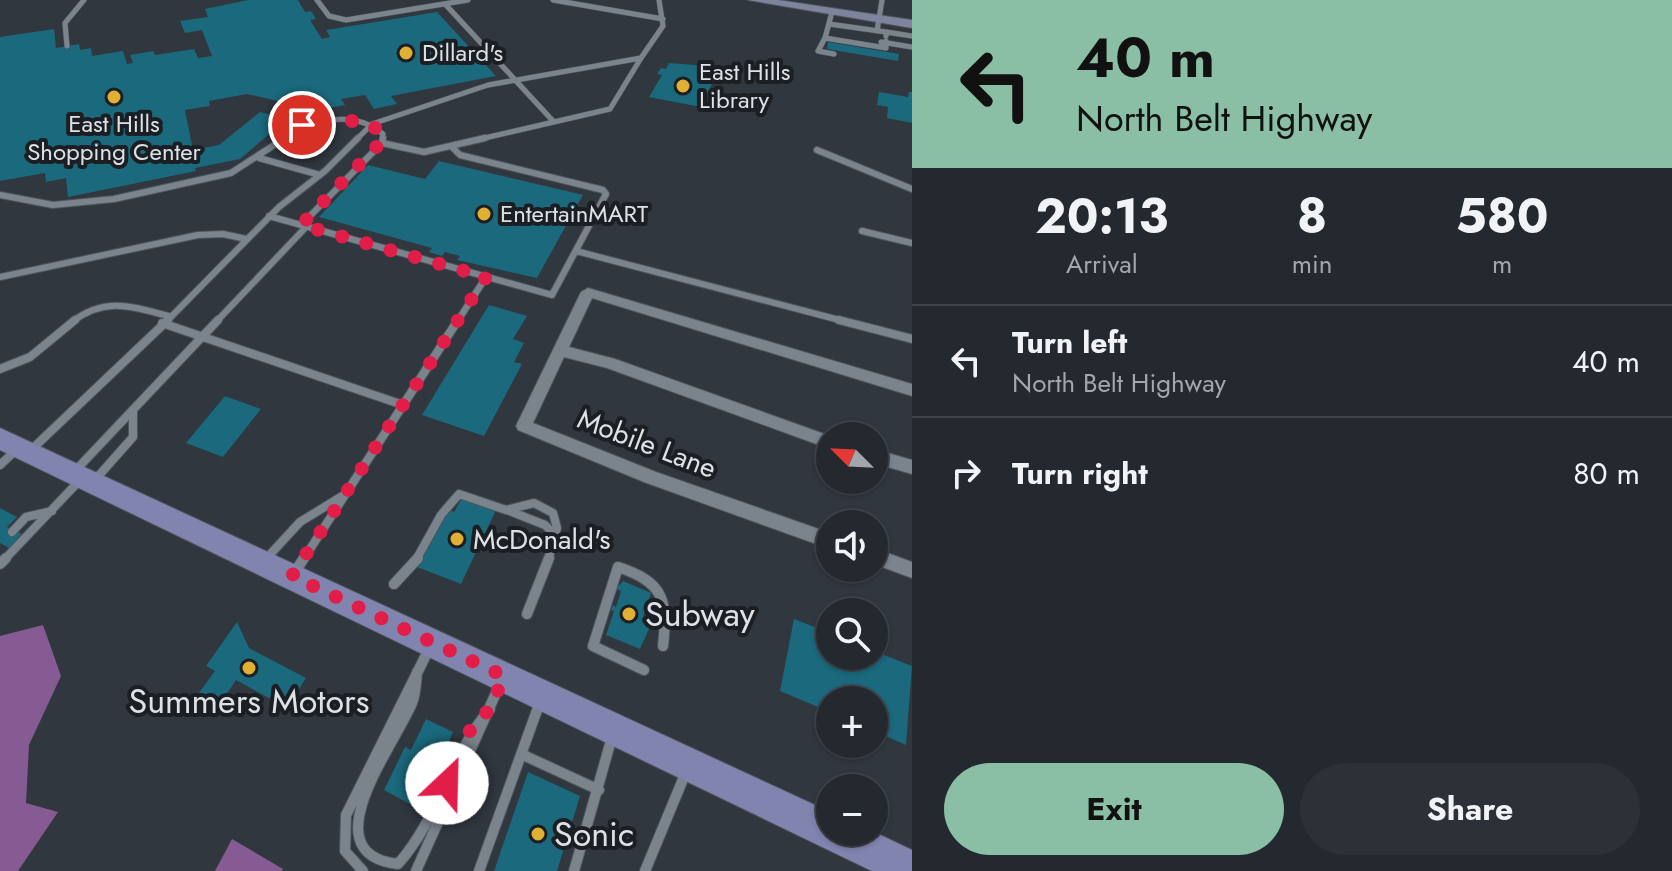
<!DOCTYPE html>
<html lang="en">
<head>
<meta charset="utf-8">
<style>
  body { margin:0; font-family:Jost,sans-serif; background:#2c3137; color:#f1f3f6; height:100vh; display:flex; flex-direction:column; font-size:30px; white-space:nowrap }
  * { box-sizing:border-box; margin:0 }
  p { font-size:26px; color:#a3a6aa }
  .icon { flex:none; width:44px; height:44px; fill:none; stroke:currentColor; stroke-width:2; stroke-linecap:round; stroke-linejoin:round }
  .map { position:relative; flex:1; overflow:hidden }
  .side { display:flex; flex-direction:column; background:#24292f; width:760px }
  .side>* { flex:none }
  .top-card { background:#8abfa5; color:#111; overflow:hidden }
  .needle { width:52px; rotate:294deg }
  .controls { position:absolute; left:816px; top:422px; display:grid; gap:16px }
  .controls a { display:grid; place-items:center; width:72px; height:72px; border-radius:50%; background:#24292f; box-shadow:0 2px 6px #0004,0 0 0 2px #41454b; font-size:40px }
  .pin { position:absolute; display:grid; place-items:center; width:68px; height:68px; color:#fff; margin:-34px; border:4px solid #fff; border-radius:50%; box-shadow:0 2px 8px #0007 }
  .me { position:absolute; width:88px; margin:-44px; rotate:24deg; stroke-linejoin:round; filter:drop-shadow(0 0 6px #0008) }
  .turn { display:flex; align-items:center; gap:28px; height:168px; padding:0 32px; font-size:36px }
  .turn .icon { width:104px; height:104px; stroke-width:2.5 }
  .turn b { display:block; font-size:56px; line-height:68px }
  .eta { display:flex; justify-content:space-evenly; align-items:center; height:136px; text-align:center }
  .eta b { font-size:48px; font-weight:700; line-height:56px }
  .cta { display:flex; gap:16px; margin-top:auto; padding:16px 32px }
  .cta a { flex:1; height:92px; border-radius:48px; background:#8abfa5; color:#111; font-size:32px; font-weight:700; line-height:92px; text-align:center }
  .cta a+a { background:#2c3137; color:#f1f3f6 }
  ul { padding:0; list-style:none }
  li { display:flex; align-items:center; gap:24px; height:112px; padding:0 32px; border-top:2px solid #41454b }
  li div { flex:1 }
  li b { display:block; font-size:30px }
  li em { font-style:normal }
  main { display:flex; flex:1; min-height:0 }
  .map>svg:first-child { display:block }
  .forest { fill:#865b94 }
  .building { fill:#1a697c }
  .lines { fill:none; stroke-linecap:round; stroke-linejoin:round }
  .lane-far3-casing { stroke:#4f555c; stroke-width:6 }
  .lane-far2-casing { stroke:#4f555c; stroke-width:8 }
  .lane-far1-casing { stroke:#4f555c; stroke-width:10 }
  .lane-casing { stroke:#4f555c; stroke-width:12 }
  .street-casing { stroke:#4f555c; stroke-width:2 }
  .secondary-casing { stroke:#4f555c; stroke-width:2 }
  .primary-casing { stroke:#4f555c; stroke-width:2 }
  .lane-far3 { stroke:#7b838d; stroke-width:5 }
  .lane-far2 { stroke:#7b838d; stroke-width:6 }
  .lane-far1 { stroke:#7b838d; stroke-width:8 }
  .lane { stroke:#7b838d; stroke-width:10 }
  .street { fill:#7b838d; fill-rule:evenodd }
  .secondary { fill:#7e839e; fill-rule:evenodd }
  .primary { fill:#8184ae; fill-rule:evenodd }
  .route { stroke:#e11d48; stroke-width:14; stroke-dasharray:0 25.2 }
  .poi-dot { fill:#dfb034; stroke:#1b1e22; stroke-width:3 }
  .labels { text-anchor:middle; stroke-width:8; stroke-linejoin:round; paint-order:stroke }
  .far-poi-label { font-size:24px; fill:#dde2e7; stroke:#1b1e22; text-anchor:start }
  .street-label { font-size:28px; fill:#dde2e7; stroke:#1b1e22 }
  .poi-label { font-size:28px; fill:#dde2e7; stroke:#1b1e22; text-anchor:start }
  .near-poi-label { font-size:34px; fill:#dde2e7; stroke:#1b1e22; text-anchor:start }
</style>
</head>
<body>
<main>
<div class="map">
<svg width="912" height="871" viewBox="0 0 912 871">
  <rect width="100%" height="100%" fill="#30373f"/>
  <path class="forest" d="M43,625L61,676L29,745L26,803L58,812L18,871H0V636Z
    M232,839L283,869L282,871H215Z"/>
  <path class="building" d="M248,0H298L305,12L311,11L316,19L310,20L322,39L330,37L326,30L437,12L496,76L391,96L397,104L374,109L365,95L341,99L345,105L329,108L325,101L299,106L247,94L209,101L210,106L185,110L193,150L219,145L260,112L287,119L240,159L195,168L196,171L68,197L66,178L46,182L45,173L0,181V37L54,29L56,48L79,44L80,50L91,48L92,56L123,51L127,64L133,63L130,55L153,51L155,55L194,49L198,58L212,56L202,30L185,33L180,21L208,17L205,9Z
    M828,42L899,54L898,61L827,49Z
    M669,63L720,67L701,107L649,97L662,75L657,74L661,68L666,69Z
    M879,92L908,97L909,92H912V123L887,118L888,107L877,105Z
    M439,161L583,195L537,278L457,260L460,256L445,252L442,256L429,252L432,248L319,217L368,165L425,179Z
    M489,305L527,316L513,339L524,343L514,362L522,364L484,436L422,415Z
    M225,396L261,409L223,457L186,443Z
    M463,496L497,508L461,584L417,567L448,509L454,512Z
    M0,508L17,517L7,527L22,534L9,548L0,543Z
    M623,581L651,593L643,617L652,622L640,649L606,635L614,611L611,610L613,605L616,607L621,591L616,589Z
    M794,619L830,633V656H874V651L912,666L906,745L874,731V700H830V712L780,691Z
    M237,622L249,648L306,678L287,708L236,680L214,713L193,701L215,671L206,666Z
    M426,719L453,732L421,810L384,790L405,747L411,750Z
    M528,772L580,796L557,871H494Z"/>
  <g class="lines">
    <g class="lane-far3-casing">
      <path id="lane-far3" d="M317,0L329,16L346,20L468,0
        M553,0L663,19
        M445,4L553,121
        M832,12L825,38L886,48V41
        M829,24L886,32V36
        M877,31L882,0
        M886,32L912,36
        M825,38L818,51L834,54
        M881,42L912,47
        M67,46L65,23L84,0
        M283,140C312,119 353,109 383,134L382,140
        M356,140L372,124L488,85L641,58L663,26L659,0
        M476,140L610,109L641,58"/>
    </g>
    <g class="lane-far2-casing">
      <path id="lane-far2" d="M383,138L382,143L424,152L485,138
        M382,143L301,225L552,295L606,194L603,190L460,155L451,146
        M817,150L912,189
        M259,158L320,175
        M0,195L53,205L114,199L231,173L285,138
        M269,216L301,225
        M862,231L912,243
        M576,251L847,322
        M0,277L198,235L223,234L246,239
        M72,322C106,296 132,307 169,316
        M166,322L279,207L325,171L358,138
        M216,322L306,227
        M457,322L486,277"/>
    </g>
    <g class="lane-far1-casing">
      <path id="lane-far1" d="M839,320L912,339
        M162,323L403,405
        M0,369L30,357L75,320
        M30,451L168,320
        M0,465L16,450
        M74,472L218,320
        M94,481L133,437V410
        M507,510L545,525L555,535
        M12,532L26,517L52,511
        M4,560L82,478
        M265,560L300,522L344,495
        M303,560L458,320
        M416,560L441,515L459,494L506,510L534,503L553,513L557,528L548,560"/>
    </g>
    <g class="lane-casing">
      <path id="lane" d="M264,561L266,558
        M0,564L6,558
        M293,575L304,558
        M394,584L418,558
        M527,614L549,558
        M644,670L593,646L618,567C664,582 668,600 663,646
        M417,672C416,682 416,694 412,703C394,746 309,854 398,864C439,818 450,756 490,709
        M521,754L599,790
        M363,871L345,851L346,815L430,647
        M416,871L501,682
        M479,871L540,702
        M574,871L612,737
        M645,871L686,772"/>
    </g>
    <g class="street-casing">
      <path id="street" d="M588,288L912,384V396L592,298L569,347L615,359L830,436V449L607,368L564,357L533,423L656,472L830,533V549L644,482L518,430L516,426L581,292Z
        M874,449L912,460V474L874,463Z
        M874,548L912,562V578L874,564Z"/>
    </g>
    <g class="secondary-casing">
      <path id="secondary" d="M748,0H778L912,20V28Z"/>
    </g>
    <g class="primary-casing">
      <path id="primary" d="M0,428L830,812V832H874L912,850V871H872L0,450Z"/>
    </g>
    <use href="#lane-far3" class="lane-far3"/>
    <use href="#lane-far2" class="lane-far2"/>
    <use href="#lane-far1" class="lane-far1"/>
    <use href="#lane" class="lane"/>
    <use href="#street" class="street"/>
    <use href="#secondary" class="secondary"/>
    <use href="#primary" class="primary"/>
  </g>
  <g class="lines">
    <path class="route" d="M302,125C327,119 347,119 372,124L384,139L301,225L486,277L292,576L504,676L490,709L472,726L447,783"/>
  </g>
  <g class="poi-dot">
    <circle cx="406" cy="53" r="8"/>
    <circle cx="683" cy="86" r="8"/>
    <circle cx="114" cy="97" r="8"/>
    <circle cx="484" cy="214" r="8"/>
    <circle cx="457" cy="539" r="8"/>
    <circle cx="629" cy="614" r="8"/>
    <circle cx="249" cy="668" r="8"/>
    <circle cx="538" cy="834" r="8"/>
  </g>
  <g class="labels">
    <g class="far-poi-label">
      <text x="422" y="61">Dillard's</text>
      <text x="699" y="80">East Hills<tspan x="699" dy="28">Library</tspan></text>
      <text x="114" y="132" text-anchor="middle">East Hills<tspan x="114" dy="28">Shopping Center</tspan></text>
      <text x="500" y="222">EntertainMART</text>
    </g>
    <g class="street-label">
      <text transform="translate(647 443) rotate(21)" y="10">Mobile Lane</text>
    </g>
    <g class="poi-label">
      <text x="473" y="549">McDonald's</text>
    </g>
    <g class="near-poi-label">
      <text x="645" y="626">Subway</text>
      <text x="249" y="713" text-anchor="middle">Summers Motors</text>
      <text x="554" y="846">Sonic</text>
    </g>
  </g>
</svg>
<div class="controls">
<a><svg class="needle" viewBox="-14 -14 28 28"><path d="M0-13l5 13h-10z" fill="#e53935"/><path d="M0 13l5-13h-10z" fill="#a3a6aa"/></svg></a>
<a><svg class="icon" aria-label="sound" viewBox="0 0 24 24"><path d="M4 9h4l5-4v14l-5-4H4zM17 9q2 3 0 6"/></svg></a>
<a><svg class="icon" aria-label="search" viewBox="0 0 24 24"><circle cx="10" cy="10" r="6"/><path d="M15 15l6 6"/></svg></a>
<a>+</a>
<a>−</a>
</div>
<div class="pin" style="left:302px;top:125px;background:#d93025"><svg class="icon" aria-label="arrive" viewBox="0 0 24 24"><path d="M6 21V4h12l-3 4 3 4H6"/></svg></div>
<svg class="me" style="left:447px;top:783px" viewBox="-20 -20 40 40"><circle r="19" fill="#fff"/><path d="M0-13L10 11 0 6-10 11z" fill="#e11d48"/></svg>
</div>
<section class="side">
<div class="top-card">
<div class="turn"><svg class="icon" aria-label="left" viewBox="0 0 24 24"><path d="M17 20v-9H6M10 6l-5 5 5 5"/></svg><div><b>40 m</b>North Belt Highway</div></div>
</div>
<div class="eta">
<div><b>20:13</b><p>Arrival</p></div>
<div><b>8</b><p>min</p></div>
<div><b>580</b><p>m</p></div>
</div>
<ul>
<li><svg class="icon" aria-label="left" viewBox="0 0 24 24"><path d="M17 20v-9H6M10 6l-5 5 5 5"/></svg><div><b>Turn left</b><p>North Belt Highway</p></div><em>40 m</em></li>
<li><svg class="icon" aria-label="right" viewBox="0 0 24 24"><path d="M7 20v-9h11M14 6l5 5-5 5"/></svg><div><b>Turn right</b></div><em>80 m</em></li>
</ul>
<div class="cta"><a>Exit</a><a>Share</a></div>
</section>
</main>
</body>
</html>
